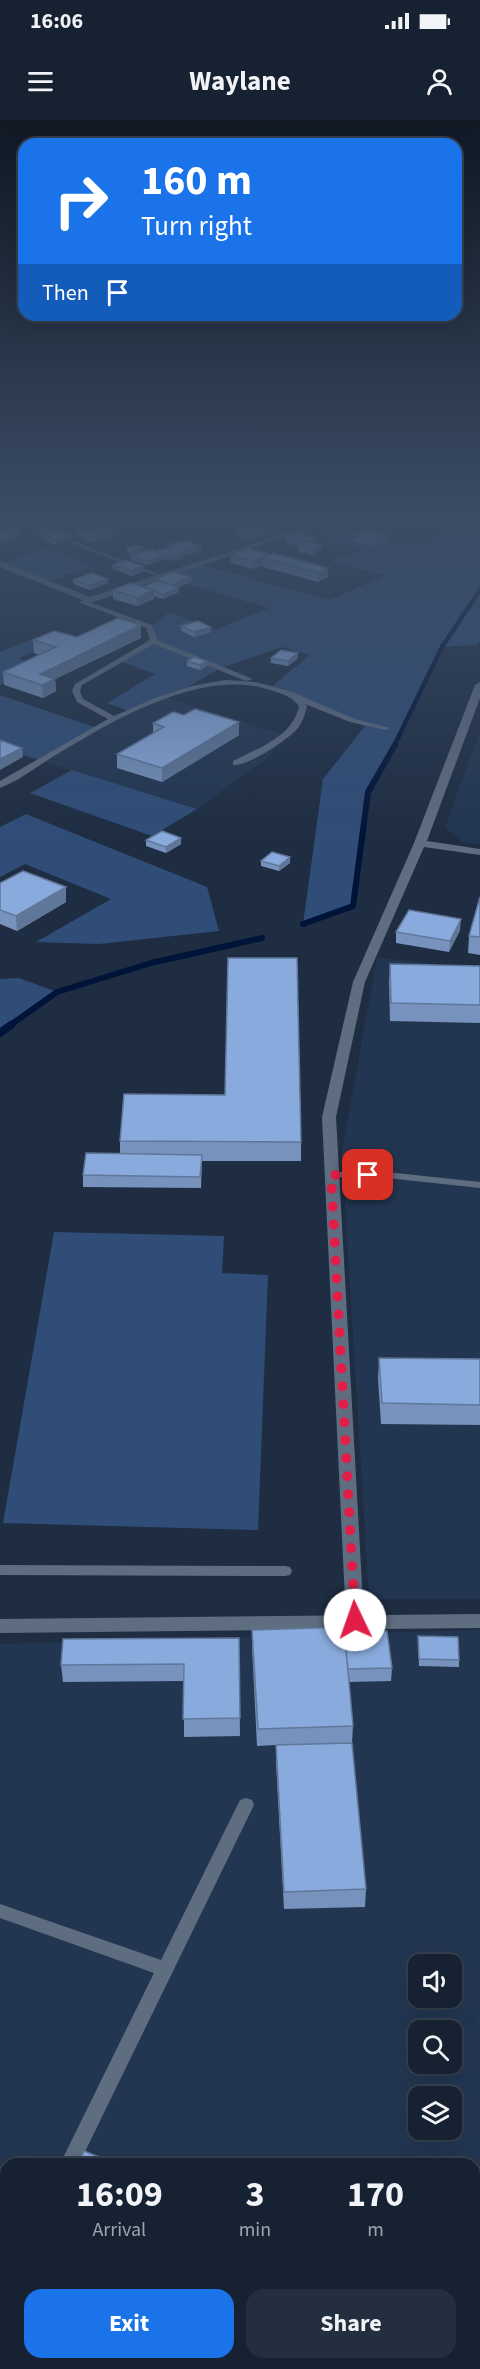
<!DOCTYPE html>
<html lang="en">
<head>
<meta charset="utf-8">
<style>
  body { margin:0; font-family:"Source Sans 3",sans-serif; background:#232f3e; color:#f1f3f6; height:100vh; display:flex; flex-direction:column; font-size:22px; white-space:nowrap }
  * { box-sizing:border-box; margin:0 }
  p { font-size:20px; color:#9ea4ac }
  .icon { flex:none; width:33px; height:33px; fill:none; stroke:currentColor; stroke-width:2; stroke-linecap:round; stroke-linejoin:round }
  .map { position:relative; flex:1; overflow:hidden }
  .drawer { position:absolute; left:0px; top:2038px; width:480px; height:212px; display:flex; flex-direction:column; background:#162232; border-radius:18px 18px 0 0; box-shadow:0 6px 24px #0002,0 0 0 2px #353f4d }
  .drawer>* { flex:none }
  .top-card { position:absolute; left:18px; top:18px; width:444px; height:183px; border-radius:18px; box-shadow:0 6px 24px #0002,0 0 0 2px #353f4d; background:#1a73e8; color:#fff; overflow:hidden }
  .tools { position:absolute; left:408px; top:1834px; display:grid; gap:12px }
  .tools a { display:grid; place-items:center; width:54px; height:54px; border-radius:12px; background:#162232; box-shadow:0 6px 24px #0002,0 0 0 2px #353f4d; font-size:30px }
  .pin { position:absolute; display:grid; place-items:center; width:51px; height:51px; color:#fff; margin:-26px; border-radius:12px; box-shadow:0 3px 9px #0006 }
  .me { position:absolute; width:66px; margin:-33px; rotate:357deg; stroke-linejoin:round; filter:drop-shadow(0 0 4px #0008) }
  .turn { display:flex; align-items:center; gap:21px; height:126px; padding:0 24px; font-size:27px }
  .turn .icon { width:78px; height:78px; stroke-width:2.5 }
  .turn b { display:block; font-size:42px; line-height:51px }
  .then { display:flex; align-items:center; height:57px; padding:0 24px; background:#0003; gap:12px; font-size:22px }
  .eta { display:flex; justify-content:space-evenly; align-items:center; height:102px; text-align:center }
  .eta b { font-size:36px; font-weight:700; line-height:42px }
  .cta { display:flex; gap:12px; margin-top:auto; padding:12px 24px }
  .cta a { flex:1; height:69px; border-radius:18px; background:#1a73e8; color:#fff; font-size:24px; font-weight:700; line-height:69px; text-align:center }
  .cta a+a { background:#232f3e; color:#f1f3f6 }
  .status { display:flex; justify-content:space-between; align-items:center; height:42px; padding:0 30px; background:#162232; direction:ltr }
  .status svg { height:16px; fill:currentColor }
  header { display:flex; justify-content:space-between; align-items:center; height:78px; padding:0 24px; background:#162232; font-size:27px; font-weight:700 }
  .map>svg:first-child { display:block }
  .built { fill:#233651; fill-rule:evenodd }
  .green { fill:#304d78 }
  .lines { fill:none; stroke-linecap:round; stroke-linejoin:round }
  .stream-far2 { stroke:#001339; stroke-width:4.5 }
  .stream-far1 { stroke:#001339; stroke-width:6 }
  .stream { stroke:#001339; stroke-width:8 }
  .service { fill:#5f6d81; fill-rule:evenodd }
  .minor { fill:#5f6d81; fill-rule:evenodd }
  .tertiary { fill:#5f6d81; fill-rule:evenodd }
  .wall { fill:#7692bd }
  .shaded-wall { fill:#60779a }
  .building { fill:#89aadc; stroke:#60779a; stroke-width:1.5 }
  .route { stroke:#e11d48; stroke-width:10; stroke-dasharray:0 18 }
</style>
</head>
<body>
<div class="status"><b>16:06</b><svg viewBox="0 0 49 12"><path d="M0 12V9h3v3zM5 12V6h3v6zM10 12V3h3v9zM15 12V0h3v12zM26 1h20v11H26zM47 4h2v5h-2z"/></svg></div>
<header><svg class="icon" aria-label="menu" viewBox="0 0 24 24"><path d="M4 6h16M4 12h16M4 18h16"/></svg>Waylane<svg class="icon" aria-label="person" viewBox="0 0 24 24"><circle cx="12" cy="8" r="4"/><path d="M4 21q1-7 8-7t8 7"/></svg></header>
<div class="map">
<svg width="480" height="2249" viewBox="0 0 480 2249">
  <rect width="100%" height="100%" fill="#1e2d42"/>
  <path class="built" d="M168,578L286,615L266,639L197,689L42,641L113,599Z
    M480,611V724L461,722L445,707Z
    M377,837L480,850V1479H369L342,1032Z
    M480,1510V2249H0V1524ZM418,1845H452V1878H418ZM418,1911H452V1944H418ZM418,1977H452V2010H418ZM6,2044H474V2244H6Z"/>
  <path class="green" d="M417,403H480V521L477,525L442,527L404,610L368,672L353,786L303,804L323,659L365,606L270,568L310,535L282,527L221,548L168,578L131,592L107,583L155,554L119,541L154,521L149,507L170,492L214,510L269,488L161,456L197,444L330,480L386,455L330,442L363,429L318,418L339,409L418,427L449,411Z
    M47,427L94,446L45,462L0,444Z
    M39,517L56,522L19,538L39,548L0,565V532Z
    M0,575L97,608L42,641L0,628Z
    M72,650L197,689L152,716L30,673Z
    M26,694L207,767L219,811L99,824L36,822L111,779L25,744L0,757V707Z
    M19,858L57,872L0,913V859Z
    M54,1112L224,1116L222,1153L268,1155L258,1410L3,1403Z"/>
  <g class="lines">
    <path class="stream-far2" d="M394,626L442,527L480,470"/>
    <path class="stream-far1" d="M303,804L353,786L368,672L395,625
      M9,906L57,872L151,843L262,818"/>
    <path class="stream" d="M0,913L11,905"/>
    <path class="service" d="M14,403H23L0,411V407Z
      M80,403H90L91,404L88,406Z
      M72,422H76L164,456L159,457L72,424Z
      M90,478L94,480L89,482L152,505L157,520L253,559L246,561L154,524L82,565L80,571L83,579L114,596L155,578L192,566L225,560L256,562L292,572L355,599L390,608L386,610L350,602L305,584L307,586C305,594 303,601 298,608C288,620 248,646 233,645V641C258,628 293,617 299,586C291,575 277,572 263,568C197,551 114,600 59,633C40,644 21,660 0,668V661L108,599L77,582L72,571L75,564L150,520L146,508L78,482Z
      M331,1052H387L480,1062V1068L387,1058L327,1057L325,1055Z
      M0,1445L285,1446L290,1447L292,1451L290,1455L285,1456L0,1455Z
      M246,1678L252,1680L254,1685L79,2044H60L154,1853L0,1798V1784L161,1840L240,1680Z
      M0,2059L6,2061V2079L0,2077Z"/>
    <path class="minor" d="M316,403H327L90,483L0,447V441L90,477Z
      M480,562V578L427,721L480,729V735L424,727L365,862L336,997L364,1501L362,1506L355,1508L348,1506L346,1501L322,997L353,862L414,723L475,565Z"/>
    <path class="tertiary" d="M480,1494V1508L0,1513V1499Z"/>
  </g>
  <path class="wall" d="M31,403H56L61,405L62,409L59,410L72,420L56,425L41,418V414L46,413L31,406Z
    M96,403H122V405L106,408L114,413V417L92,423L78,416V411L102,407L96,404Z
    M236,410H266V414L249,420L236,415Z
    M354,416L386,420L373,426L354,421Z
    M286,417L315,418V422L322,429L312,435L298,431L299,427L286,422Z
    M167,425L201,426V431L183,436V438L171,441L166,439L147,445L131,440V435H133L127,432V428L143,431L158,432V430L167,428Z
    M273,433L328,457L318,462L263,447V445L253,449L231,443V435L268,434V436Z
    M112,445L144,446V451L132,456L113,449Z
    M191,457V462L178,467L179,468V472L163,479L154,476V479L137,486L113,479V470L143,467L156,461L155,459Z
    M108,459V463L90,470L73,464V460Z
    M181,506L211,512L194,517L182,511Z
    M77,517L141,518L55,559L56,571L43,578L4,565L3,552L40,535L34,533L33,520Z
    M298,533V538L288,546L271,543V538Z
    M187,541L207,546L200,550L187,546Z
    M153,603L239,615L162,662L117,648V634L153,613Z
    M146,720L181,724L166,733L146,726Z
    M261,741L290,743L279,751L261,746Z
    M0,763L66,782L17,811L0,804Z
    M480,777V835L468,833L469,816Z
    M460,810L449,832L396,823V812Z
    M390,844L480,846V903L390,901L389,862Z
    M120,1021L301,1022V1041H202L201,1068L83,1067V1055L120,1034Z
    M379,1238L480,1239V1305L381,1304L378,1258Z
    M252,1510L344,1512L392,1548L391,1561L349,1562L353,1606L352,1623L366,1769L365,1787L284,1789L276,1642V1625L257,1626L252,1527Z
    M418,1516L459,1540V1547L419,1546Z
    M239,1518L240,1616L184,1617V1561L63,1562L61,1545Z"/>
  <path class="shaded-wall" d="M111,403H122V405L105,409V404Z
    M61,405L62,409L48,413V409Z
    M21,408V413L9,415V411Z
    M266,410V414L249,420V415Z
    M114,413V417L92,423V418Z
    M18,414V419L2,424L1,419Z
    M386,415V420L373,426V421Z
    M72,416V420L56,425V420Z
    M315,418V422L300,427V423Z
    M322,425V429L312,435V430Z
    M201,426V431L183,436V438L171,441V436L180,432Z
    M143,427V432L133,435V430Z
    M166,434V439L147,445V441Z
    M268,434V439L263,438V445L253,449V441Z
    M144,446V451L132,456L131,451Z
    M328,448V457L318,462V453Z
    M191,457V462L171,470V465Z
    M108,459V463L90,470V465Z
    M179,468V472L163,479V474Z
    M154,470V479L137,486V478Z
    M141,505V518L55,559L56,571L43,578L42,565L40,554Z
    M211,507V512L194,517V512Z
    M298,533V538L288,546V541Z
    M207,541V546L200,550V545Z
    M239,602V615L162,662V648Z
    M22,628L23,637L0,650V639Z
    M181,718V724L166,733V727Z
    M290,737V743L279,751V746Z
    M66,767V782L17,811L16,796Z
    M461,799L460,810L449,832L450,821Z
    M189,2244H197L195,2249H188Z"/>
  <path class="building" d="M33,403H56L61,405L48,409Z
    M15,404L21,408L9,411L18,414L1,419H0V407L7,410L3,407Z
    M253,405L266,410L249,415L236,410Z
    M100,406L114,413L92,418L78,411Z
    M57,409L72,416L56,420L41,414Z
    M367,410L386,415L373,421L354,416Z
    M301,413L315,418L300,423L286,417Z
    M186,420L201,426L180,432L183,433L171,436L166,434L147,441L131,435L150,429L161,433L158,430L172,427L167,425Z
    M308,421L322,425L312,430L298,427Z
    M137,425L143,427L133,430L127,428Z
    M247,428L268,434L253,441L231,435Z
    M273,433L328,448L318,453L263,438Z
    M125,440L144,446L131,451L112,445Z
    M174,452L191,457L171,465L179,468L163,474L154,471V470L143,467L157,461L169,464L155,459Z
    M91,453L108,459L90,465L73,460Z
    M130,463L154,470L137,478L113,470Z
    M118,498L141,505L40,554L55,559L42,565L3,552L56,527L33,520L54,511L77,517Z
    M198,501L211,507L194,512L181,506Z
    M281,530L298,533L288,541L271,538Z
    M194,537L207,541L200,545L187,541Z
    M195,589L239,602L162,648L117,634L164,607L153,603L173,592L184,595Z
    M0,620L22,628L0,639Z
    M162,711L181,718L166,727L146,720Z
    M272,732L290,737L279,746L261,741Z
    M23,751L66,767L16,796L0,790V763Z
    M480,777V817L469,816Z
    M409,790L461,799L450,821L396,812Z
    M228,838H297L301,1022L120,1021L124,974L225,975Z
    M390,844L480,846V885L391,883Z
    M86,1033L202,1035L200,1057L83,1055Z
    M379,1238L480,1239V1285L382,1283Z
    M344,1507L353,1606L258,1609L252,1510Z
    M387,1511L392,1548L348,1549L344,1512Z
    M418,1516L458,1517L459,1540L419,1539Z
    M239,1518L240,1598L183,1599L184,1544L61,1545L63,1519Z
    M352,1623L366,1769L284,1772L276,1625Z
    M84,2031L117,2044H78Z
    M0,2144L6,2147V2244H189L188,2249H0Z"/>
  <linearGradient id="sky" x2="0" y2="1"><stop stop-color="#101924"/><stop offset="0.56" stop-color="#3b4c65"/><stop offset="1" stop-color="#3b4c65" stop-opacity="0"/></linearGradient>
  <rect width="480" height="717" fill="url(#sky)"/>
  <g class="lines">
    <path class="route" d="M355,1500L331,1055H368"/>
  </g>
</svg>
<div class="tools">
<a><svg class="icon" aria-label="sound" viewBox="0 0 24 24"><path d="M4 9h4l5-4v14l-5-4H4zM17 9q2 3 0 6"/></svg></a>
<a><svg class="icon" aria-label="search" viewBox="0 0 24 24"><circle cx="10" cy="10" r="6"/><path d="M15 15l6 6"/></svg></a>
<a><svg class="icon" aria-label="layers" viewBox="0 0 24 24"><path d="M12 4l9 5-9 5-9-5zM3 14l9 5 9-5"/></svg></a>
</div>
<div class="pin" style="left:368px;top:1055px;background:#d93025"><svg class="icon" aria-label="arrive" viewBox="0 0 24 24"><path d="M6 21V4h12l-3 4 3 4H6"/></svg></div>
<svg class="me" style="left:355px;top:1500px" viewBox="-20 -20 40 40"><circle r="19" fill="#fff"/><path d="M0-13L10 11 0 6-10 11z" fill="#e11d48"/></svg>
<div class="top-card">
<div class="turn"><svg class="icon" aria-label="right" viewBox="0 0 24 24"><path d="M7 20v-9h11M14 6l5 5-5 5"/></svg><div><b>160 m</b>Turn right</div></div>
<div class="then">Then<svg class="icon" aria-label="arrive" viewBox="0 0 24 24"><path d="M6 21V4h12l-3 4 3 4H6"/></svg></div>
</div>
<section class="drawer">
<div class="eta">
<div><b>16:09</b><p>Arrival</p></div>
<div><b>3</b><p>min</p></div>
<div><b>170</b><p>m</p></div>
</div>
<div class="cta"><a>Exit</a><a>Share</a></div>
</section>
</div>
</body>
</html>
